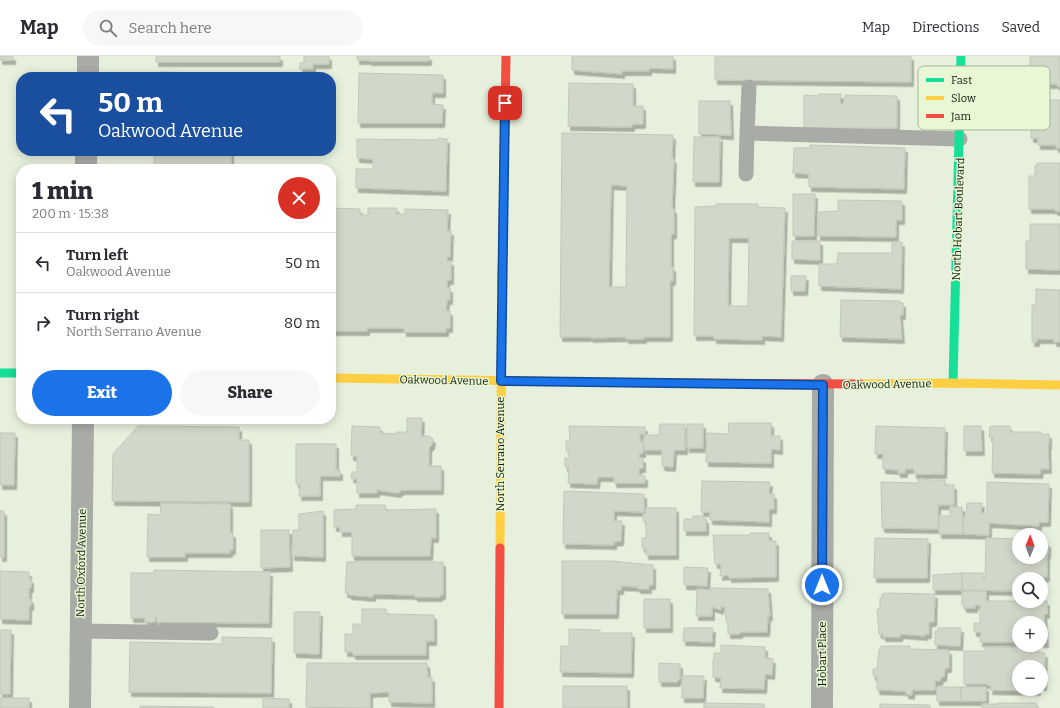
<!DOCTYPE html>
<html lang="en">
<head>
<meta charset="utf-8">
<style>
  body { margin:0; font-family:Bitter,serif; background:#f7f7f7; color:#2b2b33; height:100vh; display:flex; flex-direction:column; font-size:15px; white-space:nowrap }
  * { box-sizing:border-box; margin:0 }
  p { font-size:13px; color:#7c7c81 }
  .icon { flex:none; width:22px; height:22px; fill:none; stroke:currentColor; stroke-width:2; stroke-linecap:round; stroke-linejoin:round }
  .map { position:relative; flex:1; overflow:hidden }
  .details { position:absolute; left:16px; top:108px; width:320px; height:260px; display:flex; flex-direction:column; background:#fff; border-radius:16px; box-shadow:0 2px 10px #0003 }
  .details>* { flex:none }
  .top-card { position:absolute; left:16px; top:16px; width:320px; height:84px; border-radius:16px; box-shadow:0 2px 10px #0003; background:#1a4fa0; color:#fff; overflow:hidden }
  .needle { width:26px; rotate:1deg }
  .tools { position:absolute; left:1012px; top:472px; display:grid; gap:8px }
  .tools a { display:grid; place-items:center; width:36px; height:36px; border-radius:50%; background:#fff; box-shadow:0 2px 10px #0003; font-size:20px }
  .pin { position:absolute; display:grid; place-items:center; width:34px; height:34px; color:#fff; margin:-17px; border-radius:8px; box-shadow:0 2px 6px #0006 }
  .me { position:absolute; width:44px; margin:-22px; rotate:0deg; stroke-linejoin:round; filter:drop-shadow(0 0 3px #0008) }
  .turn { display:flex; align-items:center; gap:14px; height:84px; padding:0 16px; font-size:18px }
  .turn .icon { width:52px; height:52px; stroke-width:2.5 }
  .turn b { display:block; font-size:28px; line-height:34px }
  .round { display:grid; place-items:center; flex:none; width:42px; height:42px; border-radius:21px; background:#f7f7f7 }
  .headline { display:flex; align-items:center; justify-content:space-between; height:68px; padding:0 16px }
  h1 { font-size:24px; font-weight:800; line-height:30px }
  .primary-button { display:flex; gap:8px; margin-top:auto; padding:8px 16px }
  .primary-button a { flex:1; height:46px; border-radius:24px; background:#1a73e8; color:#fff; font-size:16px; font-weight:800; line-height:46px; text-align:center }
  .primary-button a+a { background:#f7f7f7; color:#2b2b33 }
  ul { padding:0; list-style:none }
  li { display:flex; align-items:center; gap:12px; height:60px; padding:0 16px; border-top:1px solid #e1e1e2 }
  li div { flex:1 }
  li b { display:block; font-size:15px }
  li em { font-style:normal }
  header { display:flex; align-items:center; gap:24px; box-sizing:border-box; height:56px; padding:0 20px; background:#fff; border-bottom:1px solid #e1e1e2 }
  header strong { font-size:19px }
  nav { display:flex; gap:22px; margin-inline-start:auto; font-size:14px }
  .search { width:280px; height:36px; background:#f7f7f7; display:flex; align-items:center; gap:10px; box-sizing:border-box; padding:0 14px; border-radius:22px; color:#7c7c81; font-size:15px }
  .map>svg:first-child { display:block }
  .building { fill:#d1d8c9; stroke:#c1c8b9; fill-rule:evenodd; filter:url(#shadow) }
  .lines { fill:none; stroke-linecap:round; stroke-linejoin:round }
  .lane { stroke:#a9aca6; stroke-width:15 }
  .street { stroke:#a9aca6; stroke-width:22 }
  .fast { stroke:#16e098; stroke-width:9 }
  .slow { stroke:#ffcf43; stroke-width:9 }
  .jam { stroke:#f24e42; stroke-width:9 }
  .route-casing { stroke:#114b97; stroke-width:10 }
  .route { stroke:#1a73e8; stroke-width:7 }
  .labels { text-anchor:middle; stroke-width:3; stroke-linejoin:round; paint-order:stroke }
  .street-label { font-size:11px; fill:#151a0e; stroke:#e8f8d5 }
  .key { fill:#e8f8d5; stroke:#a9b599; stroke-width:1 }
  .key-label { font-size:11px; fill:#151a0e }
</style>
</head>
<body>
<header>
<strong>Map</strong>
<div class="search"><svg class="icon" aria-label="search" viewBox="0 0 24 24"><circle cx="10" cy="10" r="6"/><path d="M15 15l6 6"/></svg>Search here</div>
<nav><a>Map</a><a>Directions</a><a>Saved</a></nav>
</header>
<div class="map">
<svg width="1060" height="652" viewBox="0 0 1060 652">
  <defs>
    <filter id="shadow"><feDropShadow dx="2.5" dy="4.5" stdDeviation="0" flood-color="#0004"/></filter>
  </defs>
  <rect width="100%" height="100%" fill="#e7f0dd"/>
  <path class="building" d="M0,0H13V4H0Z
    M156,0H280V6H156Z
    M304,0H329V8H313V13H300V7H304Z
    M357,0H429V5H369V4H357Z
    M572,0H673V13L649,12V15H622V18L572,14Z
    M715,0H911V26L715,24Z
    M1030,0H1060V30H1057V28H1030Z
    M159,16L214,17V21H159Z
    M236,17L280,18V21H236Z
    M359,17L443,19V37H432V48L443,49L442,67H358Z
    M299,19H311V21H299Z
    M569,27L633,28V50H643V68H632V71L568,70Z
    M818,38H841L840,48H845V39L897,40V72H804V39L818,40Z
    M1029,44H1060V92H1056V89H1038V82H1031V72H1029Z
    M699,45H730L731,79L699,78Z
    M562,77L673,79L672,103H674L672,152L674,153V178L671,179V211H673V225H670V281H644V283H626V281L591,282V281H560ZM611,129L627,130L626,231H609Z
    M694,81H720L719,126H693Z
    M438,82L447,83L446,135L356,132V113H373V103L357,102V83L438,84Z
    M810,89L905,92L904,133L809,131V118L793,117L794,92H810Z
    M154,95H231V113H154Z
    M1037,107H1060V155H1055V153H1029V120H1035V110H1037Z
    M793,138H815L814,180H793Z
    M838,144L902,145V164H896V181L818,180V156L838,155Z
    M716,148H758L757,151L785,152L781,281L762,280V284L714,283V280H694L695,151L716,150ZM729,182H749L748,250H728Z
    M331,152L360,153V159H368V152H397L396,158H405V153L448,154L447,175H451L450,201H447V205H451V224H447V232H450V244H447L446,255H450V272H446V276H404V272H367V275H331Z
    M1030,168H1060V214L1026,213V185H1030Z
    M792,185H820V204L792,203Z
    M892,186H902L901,233L819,230V208H837L838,197H892Z
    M791,220H806L805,235H791Z
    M1036,233L1060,234V286H1054V283H1037V286H1032V249H1036Z
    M841,244L900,245V247H903V259H900L902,283L840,281Z
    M407,362H422L421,380H429L433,383L432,389L429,392V410H441V434H402L398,437L377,434V437H357V423L351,422L352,416H357V400H351L352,370L380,371V377L396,378V376H407Z
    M729,367H771V380H780V394L771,393V407L706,406L707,377L728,378Z
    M660,368H685V394H674L673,411L662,410V394H644V379H659Z
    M687,368H703V392H687Z
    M138,370L239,371V384H249V446L112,445L113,398Z
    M569,370L645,371V378H640V386H643V397H640L639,402H643V412H639V419L645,420V427H614V421H598L597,428L568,427L569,411H565V402H569V395H566V385H570Z
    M876,370L945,372L944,418H914V413H905V417H898V414L883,413V398H875Z
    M964,370H981L982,395H964Z
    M992,370H1010V376H1041V378H1049V389H1048L1049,413H1041L1040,418L992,417L993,381H989L990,371Z
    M0,377H15L14,429H0Z
    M296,388H336V414H340V420H320V440H299L300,428H296Z
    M918,423L932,424V426H935V424H945V429H954V449H938V473L882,472L881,426L918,427Z
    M702,425L770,426L769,438H774V453H769V466L710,464V456H701Z
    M987,426L1049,428L1048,466H1039V470L989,467V479L963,478V461H966L967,447H982L981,457L987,458Z
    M564,435L644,438V456L614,455V465H622L621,485L614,486V489L563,488Z
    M161,447L230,448V477H233V494H230V497H185V501H147L148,458L160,459Z
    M356,449H385L386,454L436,453V482H431L430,500H352V476H340V471H334V454L356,453Z
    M950,451H962L963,478H939V460H950Z
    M646,452H676V499H646V492H642V482H646V465H643V458H646Z
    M0,455H4V501H0Z
    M323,455V501L292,500L293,474H299V458Z
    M693,460H704V463H706V475H684V463H692Z
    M261,474H289L290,511L261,512Z
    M750,477H769V485H776V521L729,522V519L720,520L721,508H715L713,479H750Z
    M875,482L928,483L927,522H874Z
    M986,482L1019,483V501H1041V487H1048V498H1047V521L1019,523V535L962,534V517H983V523H985Z
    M562,505H611L653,509V529H649V533H638V531L621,530V534H617L616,558H562Z
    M347,506H443V539H440V541H415V539L373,538V541L349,539V537H345Z
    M684,511L708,512L707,530L684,529Z
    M154,514L270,516L269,567L157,566V562H155V566H145V562H131V517H154Z
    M0,515L29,516V523H31V532H29V543H31V550H29V564L0,563Z
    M962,517V534H933V519Z
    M711,532L768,533L770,560H768L767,576H740V578H728V567L726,566L725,551H721V554L712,551V560H696L697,533L711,534Z
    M962,535H986V545H1047V558H1044L1046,587H1041V567H1019V586H980L981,576H974V567H980V549H975V552H964V549H962Z
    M886,537L935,538L934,566H929V578H925V580L901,578L900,581H883V578H879L877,554L880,552V542H882V538Z
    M644,543H670V572H644Z
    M362,553H386V558L434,559V585H426V599H353V596H345V578H353V568H362Z
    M294,556H320L319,598L294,597Z
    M684,572H713L712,586L683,585Z
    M938,572H961L960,590L935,589V575H938Z
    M569,573L600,574V577H632L631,617L560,616L561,590H569Z
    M0,574H11L10,638H0Z
    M222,581L272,582L271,637L129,636L130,586L222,588Z
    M721,589L765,591V602L773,603L772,619L765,618L764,633L720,632L721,622L713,621V603H714V597H721Z
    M881,590H910V593L949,594V612H945L944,621H941L940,625H935V634H912V639L906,638V635L877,634V620H873V613H877L879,593H881Z
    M985,591L1038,592V597H1045L1044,630H1041V611H1019V633H1038V635L990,634L991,630L987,629V628H964V595H985Z
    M307,607H427L428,622L432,621V647L389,646V636L370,637V652L306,651Z
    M659,607L680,608V622L677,626H659Z
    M682,620H704L703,642H682Z
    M563,630H627V652H563Z
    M937,631H961V645H937Z
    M961,631H986V645H961Z
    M0,642H29V652H0Z
    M263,642L289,643V652H263Z
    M704,647L764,648V652H704Z
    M998,647H1036L1038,652H982V648H998Z
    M880,648L930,649V652H880Z
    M140,650L214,651V652H140Z"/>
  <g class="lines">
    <path class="lane" d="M749,31L747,77L960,83
      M746,118L747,77
      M81,575L211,577"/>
    <path class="street" d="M88,21V0
      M86,113V95
      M80,652L83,363
      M822,652L823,329"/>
    <path class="fast" d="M0,317H21
      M953,327L961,0"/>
    <path class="slow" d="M331,322L657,327
      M860,328L953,327L1060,329
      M500,492L502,230"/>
    <path class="jam" d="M502,230L506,0
      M657,327L860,328
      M499,652L500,492"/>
  </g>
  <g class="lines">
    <g class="route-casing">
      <path id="route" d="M505,47L501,325L823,329L822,529"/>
    </g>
    <use href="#route" class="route"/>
  </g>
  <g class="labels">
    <g class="street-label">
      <text transform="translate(958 163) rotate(-88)" y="4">North Hobart Boulevard</text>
      <text transform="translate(444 324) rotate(1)" y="4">Oakwood Avenue</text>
      <text transform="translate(887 328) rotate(-1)" y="4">Oakwood Avenue</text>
      <text transform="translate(500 398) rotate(-90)" y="4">North Serrano Avenue</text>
      <text transform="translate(81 507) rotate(-89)" y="4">North Oxford Avenue</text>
      <text transform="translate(822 598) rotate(-90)" y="4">Hobart Place</text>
    </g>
  </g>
  <rect x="918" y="10" width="132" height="64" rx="6" class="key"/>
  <rect x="926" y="22" width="18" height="4" fill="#16e098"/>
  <rect x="926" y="40" width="18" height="4" fill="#ffcf43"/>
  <rect x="926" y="58" width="18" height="4" fill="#f24e42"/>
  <g class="key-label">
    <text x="951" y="28">Fast</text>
    <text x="951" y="46">Slow</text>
    <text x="951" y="64">Jam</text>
  </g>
</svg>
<div class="tools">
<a><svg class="needle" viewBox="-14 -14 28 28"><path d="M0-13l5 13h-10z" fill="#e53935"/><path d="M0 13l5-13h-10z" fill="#7c7c81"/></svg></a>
<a><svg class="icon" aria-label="search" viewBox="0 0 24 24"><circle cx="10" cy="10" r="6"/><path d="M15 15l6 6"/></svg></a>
<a>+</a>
<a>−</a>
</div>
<div class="pin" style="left:505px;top:47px;background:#d93025"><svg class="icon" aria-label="arrive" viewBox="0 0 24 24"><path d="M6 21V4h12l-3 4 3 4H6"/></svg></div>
<svg class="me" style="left:822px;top:529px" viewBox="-20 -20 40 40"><circle r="17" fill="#1a73e8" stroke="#fff" stroke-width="3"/><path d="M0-11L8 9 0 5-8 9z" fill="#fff"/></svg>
<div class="top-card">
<div class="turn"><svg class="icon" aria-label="left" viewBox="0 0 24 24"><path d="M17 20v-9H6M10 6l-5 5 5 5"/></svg><div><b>50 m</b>Oakwood Avenue</div></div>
</div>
<section class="details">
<div class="headline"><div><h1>1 min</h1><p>200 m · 15:38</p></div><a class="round" style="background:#d93025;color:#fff"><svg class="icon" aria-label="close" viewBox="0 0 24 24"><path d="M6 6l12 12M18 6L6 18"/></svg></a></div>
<ul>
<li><svg class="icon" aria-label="left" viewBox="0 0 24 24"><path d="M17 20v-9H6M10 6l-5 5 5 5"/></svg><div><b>Turn left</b><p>Oakwood Avenue</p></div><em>50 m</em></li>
<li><svg class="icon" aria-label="right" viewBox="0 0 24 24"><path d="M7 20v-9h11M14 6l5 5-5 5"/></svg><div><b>Turn right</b><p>North Serrano Avenue</p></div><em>80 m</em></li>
</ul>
<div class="primary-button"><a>Exit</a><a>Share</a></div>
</section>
</div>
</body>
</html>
